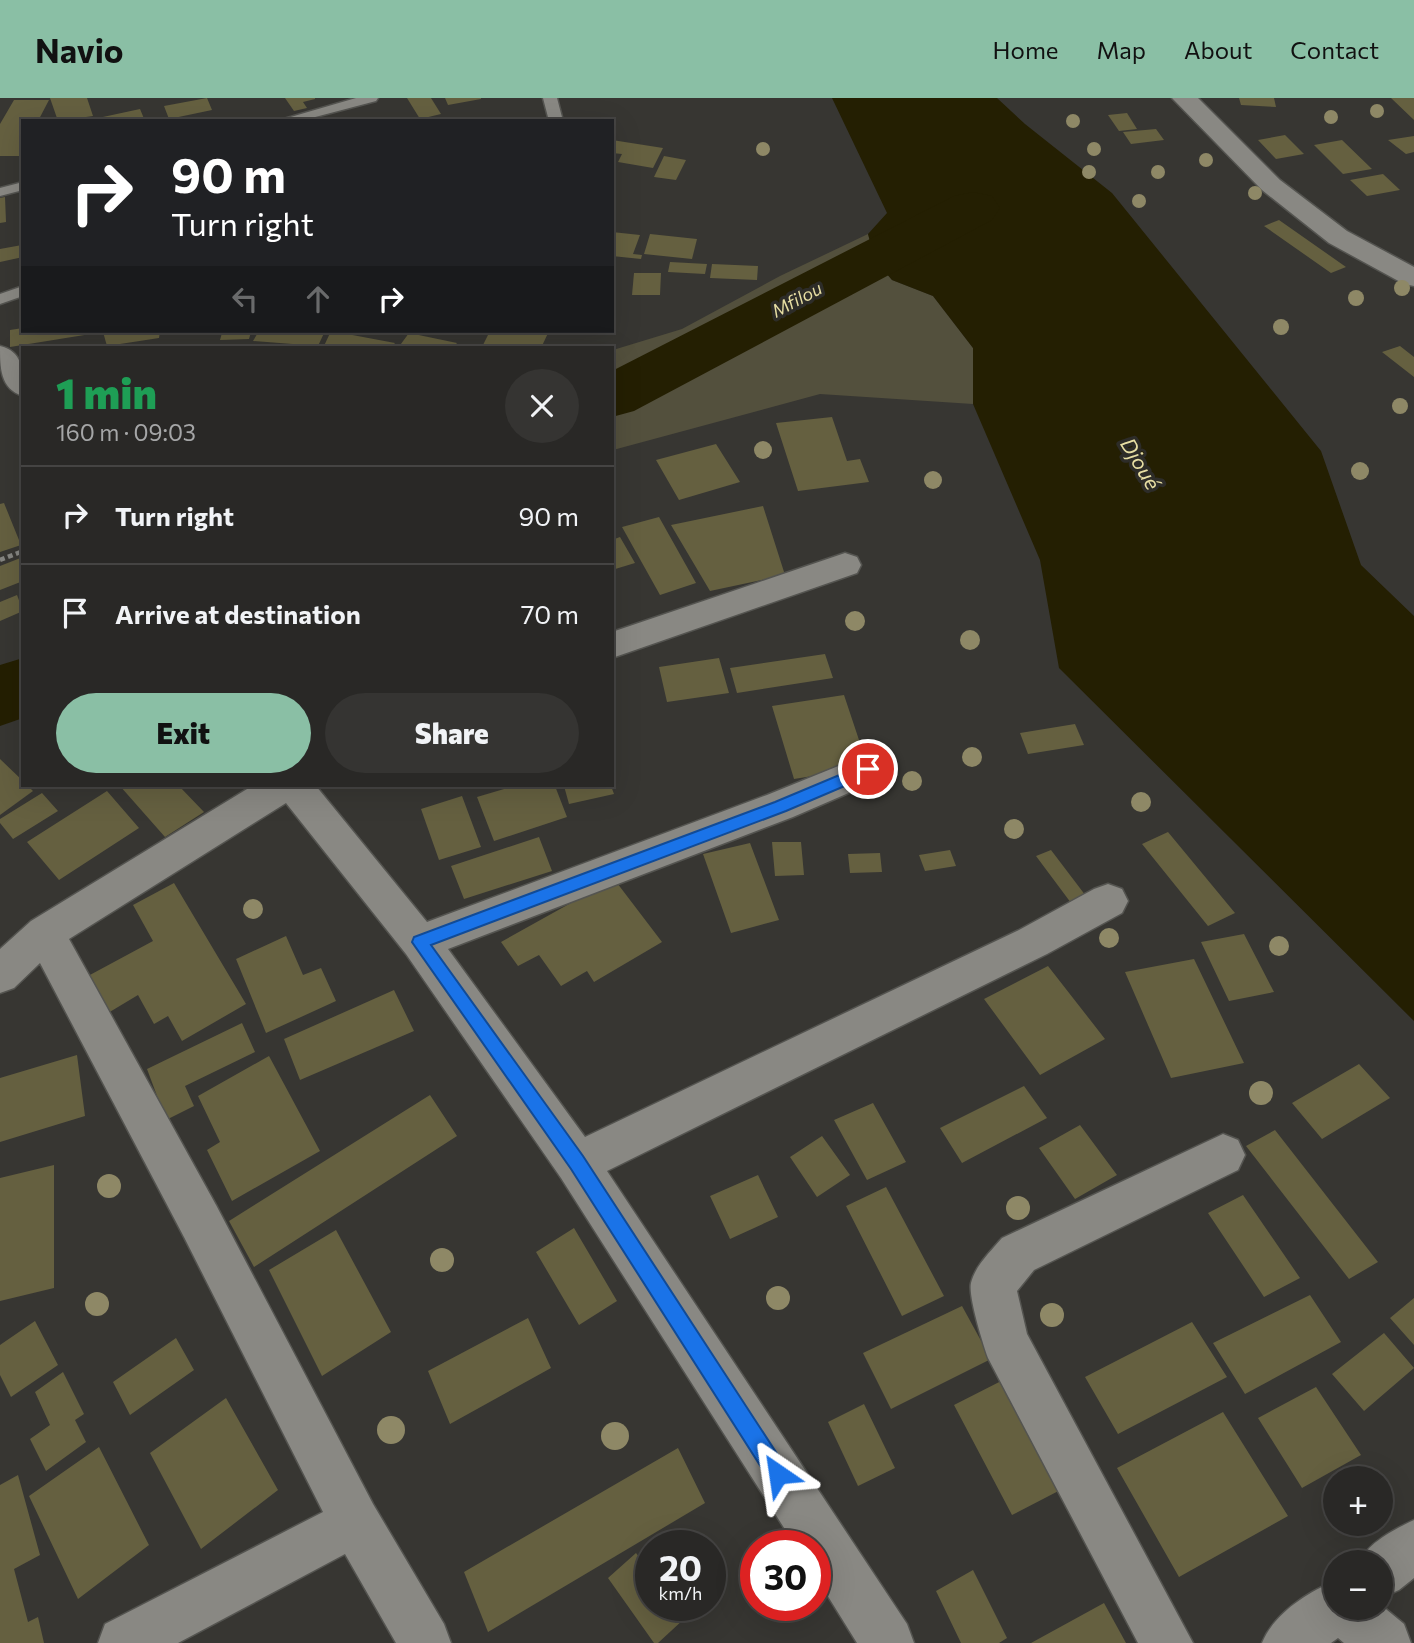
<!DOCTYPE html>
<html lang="en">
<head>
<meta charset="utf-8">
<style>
  body { margin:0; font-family:Commissioner,sans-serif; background:#353432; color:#f1f3f6; height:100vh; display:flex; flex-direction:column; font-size:26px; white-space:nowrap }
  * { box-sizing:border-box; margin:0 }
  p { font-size:23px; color:#a5a6a7 }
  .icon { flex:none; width:38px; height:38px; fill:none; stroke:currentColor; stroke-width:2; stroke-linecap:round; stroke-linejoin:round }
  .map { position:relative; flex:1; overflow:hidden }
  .sheet { position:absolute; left:21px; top:248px; width:593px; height:441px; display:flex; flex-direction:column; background:#292826; border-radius:0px; box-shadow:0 7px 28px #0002,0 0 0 2px #454443 }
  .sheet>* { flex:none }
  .banner { position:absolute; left:21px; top:21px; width:593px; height:214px; border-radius:0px; box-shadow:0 7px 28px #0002,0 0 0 2px #454443; background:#202124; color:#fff; overflow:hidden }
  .controls { position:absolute; left:1323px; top:1368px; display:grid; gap:14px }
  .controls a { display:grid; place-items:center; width:70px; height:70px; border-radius:50%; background:#292826; box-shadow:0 7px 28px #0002,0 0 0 2px #454443; font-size:35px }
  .speed { position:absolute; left:635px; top:1432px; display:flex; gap:14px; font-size:35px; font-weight:700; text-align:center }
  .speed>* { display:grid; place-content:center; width:91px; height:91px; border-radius:50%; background:#292826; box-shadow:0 7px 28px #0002,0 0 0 2px #454443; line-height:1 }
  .speed small { font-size:18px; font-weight:400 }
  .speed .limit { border:10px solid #d22; background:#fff; color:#111 }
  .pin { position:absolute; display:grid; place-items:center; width:60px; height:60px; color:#fff; margin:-30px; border:4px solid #fff; border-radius:50%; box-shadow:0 2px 7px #0007 }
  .me { position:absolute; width:77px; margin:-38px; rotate:328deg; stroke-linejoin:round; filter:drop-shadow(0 0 5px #0008) }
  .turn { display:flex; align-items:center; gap:24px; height:147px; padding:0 35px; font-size:32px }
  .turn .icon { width:91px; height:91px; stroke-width:2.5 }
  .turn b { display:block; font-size:49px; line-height:60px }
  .lanes { display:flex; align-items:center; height:66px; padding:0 35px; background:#0003; justify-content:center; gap:35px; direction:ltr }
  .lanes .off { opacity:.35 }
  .round { display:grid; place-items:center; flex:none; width:74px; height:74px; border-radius:37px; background:#353432 }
  .summary { display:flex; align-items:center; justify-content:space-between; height:119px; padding:0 35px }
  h1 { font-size:42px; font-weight:800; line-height:52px; color:#1e9e55 }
  .action { display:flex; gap:14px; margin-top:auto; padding:14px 35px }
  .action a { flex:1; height:80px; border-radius:42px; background:#8abfa5; color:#111; font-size:28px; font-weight:800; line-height:80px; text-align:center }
  .action a+a { background:#353432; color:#f1f3f6 }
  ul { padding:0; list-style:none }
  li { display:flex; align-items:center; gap:21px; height:98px; padding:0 35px; border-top:2px solid #454443 }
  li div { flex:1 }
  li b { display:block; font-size:26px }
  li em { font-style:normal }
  header { display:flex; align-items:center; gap:42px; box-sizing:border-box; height:98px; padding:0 35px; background:#8abfa5; color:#111 }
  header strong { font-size:33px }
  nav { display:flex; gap:38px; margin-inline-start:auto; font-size:24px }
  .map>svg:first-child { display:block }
  .green { fill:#53503d }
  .water { fill:#241f02 }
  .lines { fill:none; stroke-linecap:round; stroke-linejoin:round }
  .river { fill:#241f02; fill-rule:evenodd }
  .building { fill:#656040 }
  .lane-casing { stroke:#545450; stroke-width:3 }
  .street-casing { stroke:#545450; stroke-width:3 }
  .path { stroke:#868682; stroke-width:4.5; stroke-dasharray:5 3.5; stroke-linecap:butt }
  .lane { fill:#898883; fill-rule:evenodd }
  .street { fill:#898883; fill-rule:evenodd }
  .tree { fill:#8e8866 }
  .route { fill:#1a73e8; stroke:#114b97; stroke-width:2 }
  .labels { text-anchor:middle; stroke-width:7; stroke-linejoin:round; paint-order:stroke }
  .far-water-label { font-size:18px; font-style:italic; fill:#e7dea3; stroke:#2d2c28 }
  .water-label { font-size:21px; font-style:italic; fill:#e7dea3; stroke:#2d2c28 }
</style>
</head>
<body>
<header>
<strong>Navio</strong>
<nav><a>Home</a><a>Map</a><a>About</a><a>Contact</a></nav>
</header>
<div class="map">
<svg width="1414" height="1545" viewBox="0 0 1414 1545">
  <rect width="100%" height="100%" fill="#373632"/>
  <path class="green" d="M868,136L875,162L892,182L933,198L973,250V306L820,296L613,352V252L682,231L780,178Z"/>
  <path class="water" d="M832,0H997L1025,26L1112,95L1321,353L1361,467L1414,518V923L1059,570L1040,462L973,306V250L933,198L892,182L875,162L868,136L887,115Z"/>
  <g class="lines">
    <path class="river" d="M973,94L992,98L1000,110L992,122L634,313L612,319V273L954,98Z
      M23,560V620L0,628V567Z"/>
  </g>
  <path class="building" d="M50,0H87L93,18L58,23Z
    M207,0L212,12L169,21L164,8Z
    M285,0H315V1L303,4L307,10L294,13Z
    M407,0H431L441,16L420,21Z
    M445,0H481V1L448,7Z
    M1239,0H1274L1276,9L1241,7Z
    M1391,0H1414V22Z
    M14,2H49L38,23H23V51L19,58H0V26Z
    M140,11L145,23H89V22Z
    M1127,15L1137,31L1119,33L1108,17Z
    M1156,31L1164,42L1131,46L1123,34Z
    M1285,37L1304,56L1276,61L1258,42Z
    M1414,38V54L1406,56L1388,42Z
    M612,42L663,50L653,70L618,64L622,56L612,55Z
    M1342,42L1372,71L1343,76L1314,47Z
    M664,58L686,62L676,82L654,79Z
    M1383,76L1400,92L1367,98L1350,82Z
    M5,99L6,124L0,125V100Z
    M1279,122L1346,169L1331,175L1264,128Z
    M612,134L640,137L633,156L642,157L641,161L612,158Z
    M650,136L697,141L692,161L644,156Z
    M22,147L23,159L0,164V151Z
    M670,164L707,166L705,176L668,174Z
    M712,166L758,168L757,182L710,180Z
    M634,175H661L660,197H632Z
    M23,230V233H160L159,240L107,248L103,234L10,249V232Z
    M259,233H325L318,248L253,243Z
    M331,233L395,245L391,250H323Z
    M490,233H549L541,250L482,249Z
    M251,234L249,241L220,242L222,235Z
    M409,235L457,245L453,250H398Z
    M204,246H236L235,250H203Z
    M1400,248L1414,259V279L1382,254Z
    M832,319L847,363L860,361L869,384L798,393L776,325Z
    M716,346L740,384L679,402L656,362Z
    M4,405L21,447L0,454V406Z
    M763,408L785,477L710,493L671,427Z
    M659,419L696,485L660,497L622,429Z
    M620,439L635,465L612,472V442Z
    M23,459V483L0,492V468Z
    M17,497L23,513L0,523V504Z
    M825,556L833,580L737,595L730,570Z
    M719,560L729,595L667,604L659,569Z
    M844,597L868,669L794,681L772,608Z
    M1075,626L1084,647L1028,656L1020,635Z
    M0,661L23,683V688H28L33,693L0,717Z
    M120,688H179L204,714L165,739Z
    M514,688H555L567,719L494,743L477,699Z
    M564,688H611L614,696L569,706Z
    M107,693L139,730L59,782L27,744Z
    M42,695L58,713L13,741L0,725V721Z
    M462,698L481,749L439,762L421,711Z
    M1168,734L1235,815L1208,828L1142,746Z
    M539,739L552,773L464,801L451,768Z
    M772,744H801L804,777L775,778Z
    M750,745L779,822L731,835L703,756Z
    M950,752L956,768L925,773L919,757Z
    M1051,752L1092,806L1077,813L1036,758Z
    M880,755L882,774L850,775L848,756Z
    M614,781L662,844L594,884L587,873L561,888L539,857L518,868L501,844Z
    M174,785L246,906L182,943L168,918L154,926L138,897L108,915L88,878L153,843L133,807Z
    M1244,836L1274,894L1229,903L1201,844Z
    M286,838L303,877L321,870L336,903L266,935L236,861Z
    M1194,861L1244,965L1171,980L1125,874Z
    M1048,868L1105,941L1040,977L984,901Z
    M394,892L414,933L300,982L284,941Z
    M242,925L255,954L185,988L194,1008L166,1022L147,971Z
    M77,957L85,1018L0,1044V980Z
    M269,958L320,1053L232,1103L207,1052L220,1044L198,998Z
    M1359,966L1390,1000L1322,1041L1292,1005Z
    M1024,988L1047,1020L962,1065L940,1030Z
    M430,997L457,1038L254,1169L229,1123Z
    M873,1005L906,1064L867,1082L834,1022Z
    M1080,1027L1117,1077L1075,1101L1039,1050Z
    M1275,1032L1378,1164L1349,1181L1246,1048Z
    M822,1038L850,1077L817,1099L790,1059Z
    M54,1067V1190L0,1203V1080Z
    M758,1077L778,1119L730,1141L710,1098Z
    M886,1089L944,1198L902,1218L846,1108Z
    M1243,1097L1300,1180L1264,1199L1208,1115Z
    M574,1130L617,1203L579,1227L536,1154Z
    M336,1132L391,1234L322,1278L269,1172Z
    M1310,1197L1341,1244L1245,1296L1213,1245Z
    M1414,1200V1247L1390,1220Z
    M962,1208L991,1261L891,1311L863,1255Z
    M528,1220L551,1270L450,1326L428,1273Z
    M35,1223L58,1267L11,1299L0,1277V1247Z
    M1192,1224L1227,1279L1118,1336L1085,1279Z
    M1384,1235L1414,1270L1364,1313L1332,1276Z
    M176,1240L194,1272L130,1317L113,1284Z
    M63,1274L84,1316L75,1322L86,1344L46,1373L30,1341L50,1327L35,1294Z
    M1011,1278L1070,1387L1012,1417L954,1307Z
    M1316,1289L1361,1357L1302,1390L1258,1320Z
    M226,1300L278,1392L201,1451L150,1355Z
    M864,1306L895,1370L858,1388L828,1324Z
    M1223,1314L1288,1418L1179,1479L1117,1370Z
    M99,1349L149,1447L78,1501L29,1398Z
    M678,1350L705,1405L488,1534L464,1474Z
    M18,1377L40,1457L14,1471L28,1524L38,1519L44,1545H0V1387Z
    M636,1455L651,1475V1507H674L684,1521L658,1545H654L608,1480Z
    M973,1472L1007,1540L999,1545H961L936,1493Z
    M1104,1505L1126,1545H1031Z"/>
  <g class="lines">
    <g class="lane-casing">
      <path id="lane" d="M356,0H378L376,3L300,23H277Z
        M543,0H557L563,23H549Z
        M23,84V92L0,98V90Z
        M23,188V198L0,206V196Z"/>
    </g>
    <g class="street-casing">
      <path id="street" d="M1172,0H1198L1280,82L1347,133L1414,169V188L1404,186L1329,145L1262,92Z
        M0,248C25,254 23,276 23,298C0,291 0,269 0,248Z
        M845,455L857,459L861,467L857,475L612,560V534Z
        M868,656L881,661L886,671L881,681L793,719L448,851L585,1039L1019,832L1094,791L1108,786L1122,791L1128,803L1122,815L1047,856L607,1073L907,1526L914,1545H857L816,1479V1447H795L561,1080L406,856L286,705L69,841L216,1107L373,1406L444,1526L451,1545H396L345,1456L178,1545H98L105,1526L323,1414L184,1139L40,865L14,890L0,895V851L31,823L252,688H316L427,824L767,697Z
        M1223,1036L1238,1042L1245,1057L1238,1072L1034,1172L1017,1193L1027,1236L1193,1545H1138L988,1260C983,1246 968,1198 971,1185C975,1168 991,1153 1002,1140Z
        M1414,1422V1480L1399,1492L1381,1500V1465H1359C1367,1445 1395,1431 1414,1422Z
        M1335,1483V1510H1381V1507L1404,1526L1411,1545H1344L1338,1540L1331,1545H1262C1274,1516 1306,1495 1335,1483Z"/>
    </g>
    <path class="path" d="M0,462L23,453"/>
    <use href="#lane" class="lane"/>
    <use href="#street" class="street"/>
  </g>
  <g class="tree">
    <circle cx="1377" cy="13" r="7"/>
    <circle cx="1331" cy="19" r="7"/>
    <circle cx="1073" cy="23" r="7"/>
    <circle cx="763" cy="51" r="7"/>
    <circle cx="1094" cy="51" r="7"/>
    <circle cx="1206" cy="62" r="7"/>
    <circle cx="1089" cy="74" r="7"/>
    <circle cx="1158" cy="74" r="7"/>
    <circle cx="1255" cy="95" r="7"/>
    <circle cx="1139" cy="103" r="7"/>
    <circle cx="1402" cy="190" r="8"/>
    <circle cx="1356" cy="200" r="8"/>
    <circle cx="1281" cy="229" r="8"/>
    <circle cx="1400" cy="308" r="8"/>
    <circle cx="763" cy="352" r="9"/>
    <circle cx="1360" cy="373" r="9"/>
    <circle cx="933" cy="382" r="9"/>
    <circle cx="855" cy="523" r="10"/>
    <circle cx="970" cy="542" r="10"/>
    <circle cx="972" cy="659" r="10"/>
    <circle cx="912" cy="683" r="10"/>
    <circle cx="1141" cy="704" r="10"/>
    <circle cx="1014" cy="731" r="10"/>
    <circle cx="253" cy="811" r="10"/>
    <circle cx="1109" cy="840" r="10"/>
    <circle cx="1279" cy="848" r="10"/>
    <circle cx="1261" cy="995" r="12"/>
    <circle cx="109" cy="1088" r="12"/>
    <circle cx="1018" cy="1110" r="12"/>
    <circle cx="442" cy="1162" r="12"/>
    <circle cx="778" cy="1200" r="12"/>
    <circle cx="97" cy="1206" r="12"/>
    <circle cx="1052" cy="1217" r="12"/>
    <circle cx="391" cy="1332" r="14"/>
    <circle cx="615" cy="1338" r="14"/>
  </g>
  <path class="route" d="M868,665L873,667L875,671L873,676L786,713L431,847L583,1058L785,1368L788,1376L785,1383L778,1386L770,1383L571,1071L412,844L414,839L775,704Z"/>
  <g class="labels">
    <g class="far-water-label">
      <text transform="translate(797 202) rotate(-28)" y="6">Mfilou</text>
    </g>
    <g class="water-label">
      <text transform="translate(1140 366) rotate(59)" y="7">Djoué</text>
    </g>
  </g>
</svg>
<div class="controls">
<a>+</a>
<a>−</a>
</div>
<div class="speed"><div>20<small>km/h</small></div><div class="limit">30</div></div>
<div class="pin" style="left:868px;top:671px;background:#d93025"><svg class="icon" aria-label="arrive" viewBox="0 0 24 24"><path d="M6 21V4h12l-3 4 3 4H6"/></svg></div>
<svg class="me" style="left:778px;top:1376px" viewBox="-20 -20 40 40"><path d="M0-17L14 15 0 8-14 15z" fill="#1a73e8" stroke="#fff" stroke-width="4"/></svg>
<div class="banner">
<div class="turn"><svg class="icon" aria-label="right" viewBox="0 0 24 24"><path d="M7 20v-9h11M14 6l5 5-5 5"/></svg><div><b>90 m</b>Turn right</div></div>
<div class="lanes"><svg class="icon off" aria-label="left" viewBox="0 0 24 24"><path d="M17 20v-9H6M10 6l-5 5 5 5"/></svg><svg class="icon off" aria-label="ahead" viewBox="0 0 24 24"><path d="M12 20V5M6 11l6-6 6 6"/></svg><svg class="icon" aria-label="right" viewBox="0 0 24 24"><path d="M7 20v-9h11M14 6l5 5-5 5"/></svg></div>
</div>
<section class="sheet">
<div class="summary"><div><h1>1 min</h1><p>160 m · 09:03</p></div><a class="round"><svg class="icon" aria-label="close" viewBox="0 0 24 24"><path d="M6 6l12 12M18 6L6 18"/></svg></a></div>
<ul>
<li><svg class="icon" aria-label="right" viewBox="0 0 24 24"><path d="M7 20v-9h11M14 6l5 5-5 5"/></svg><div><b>Turn right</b></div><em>90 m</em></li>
<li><svg class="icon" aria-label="arrive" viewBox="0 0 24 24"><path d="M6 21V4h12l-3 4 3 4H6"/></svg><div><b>Arrive at destination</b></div><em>70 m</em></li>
</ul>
<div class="action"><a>Exit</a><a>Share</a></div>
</section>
</div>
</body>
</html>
